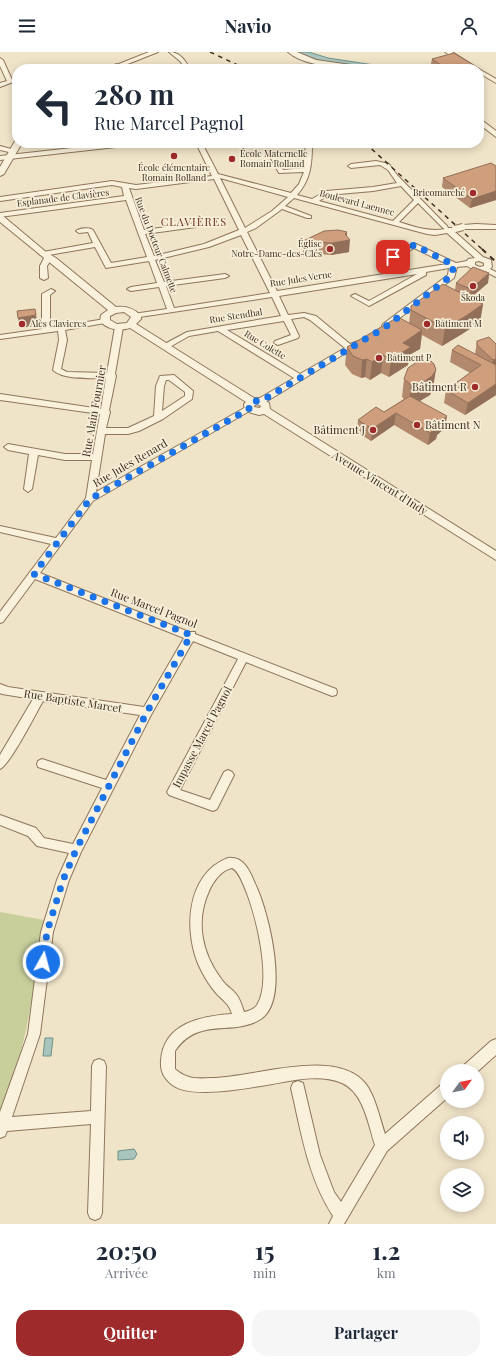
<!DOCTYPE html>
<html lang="fr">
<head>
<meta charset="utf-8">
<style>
  body { margin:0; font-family:"Playfair Display",serif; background:#f6f6f7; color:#1f2937; height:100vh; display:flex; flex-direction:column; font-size:15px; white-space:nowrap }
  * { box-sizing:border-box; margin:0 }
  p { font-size:13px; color:#747a83 }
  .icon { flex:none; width:22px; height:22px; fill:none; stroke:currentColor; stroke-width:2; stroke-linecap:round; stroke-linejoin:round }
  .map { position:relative; height:1172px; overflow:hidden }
  .drawer { display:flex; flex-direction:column; background:#fff; flex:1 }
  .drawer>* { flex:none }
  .guide { position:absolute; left:12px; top:12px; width:472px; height:84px; border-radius:16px; box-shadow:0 2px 10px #0003; background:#fff; color:#1f2937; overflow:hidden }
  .needle { width:26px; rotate:57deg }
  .buttons { position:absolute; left:440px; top:1012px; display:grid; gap:8px }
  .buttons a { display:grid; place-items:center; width:44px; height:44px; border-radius:50%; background:#fff; box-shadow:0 2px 10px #0003; font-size:20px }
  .pin { position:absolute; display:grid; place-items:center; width:34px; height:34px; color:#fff; margin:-17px; border-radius:8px; box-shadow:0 2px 6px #0006 }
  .me { position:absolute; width:44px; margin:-22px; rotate:7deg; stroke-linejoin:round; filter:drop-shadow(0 0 3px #0008) }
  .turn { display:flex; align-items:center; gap:14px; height:84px; padding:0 16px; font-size:18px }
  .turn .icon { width:52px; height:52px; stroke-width:2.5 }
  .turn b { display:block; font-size:28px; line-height:34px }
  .eta { display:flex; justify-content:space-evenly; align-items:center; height:68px; text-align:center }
  .eta b { font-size:24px; font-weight:700; line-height:28px }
  .cta { display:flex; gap:8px; margin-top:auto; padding:8px 16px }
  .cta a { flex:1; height:46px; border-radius:16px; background:#9e2a2b; color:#fff; font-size:16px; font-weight:700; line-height:46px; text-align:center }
  .cta a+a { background:#f6f6f7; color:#1f2937 }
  header { display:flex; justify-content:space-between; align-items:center; height:52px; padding:0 16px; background:#fff; font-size:18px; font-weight:700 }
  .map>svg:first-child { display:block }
  .green { fill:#c9cf9b }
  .water { fill:#a9c4bc; stroke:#6f938a }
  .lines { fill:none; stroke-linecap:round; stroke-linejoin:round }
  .minor-casing { stroke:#8d765c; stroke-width:2 }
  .tertiary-casing { stroke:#8d765c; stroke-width:2 }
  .minor { fill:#faf1dc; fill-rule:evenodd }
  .tertiary { fill:#faf1dc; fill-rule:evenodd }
  .rail-far1 { stroke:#3d2e20; stroke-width:1.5; stroke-dasharray:4.5 4.5; stroke-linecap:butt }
  .rail { stroke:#3d2e20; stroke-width:2; stroke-dasharray:5.5 5.5; stroke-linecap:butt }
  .minor-bridge-casing { stroke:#8d765c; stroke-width:8; stroke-linecap:butt }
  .minor-bridge { stroke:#faf1dc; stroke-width:6 }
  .wall { fill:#b2896c }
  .shaded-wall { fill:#916f58 }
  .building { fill:#cf9f7d; stroke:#916f58 }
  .route { stroke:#1a73e8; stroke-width:7; stroke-dasharray:0 12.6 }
  .poi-dot { fill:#9e2a2b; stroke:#f7eed8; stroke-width:1.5 }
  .labels { text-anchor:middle; stroke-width:3.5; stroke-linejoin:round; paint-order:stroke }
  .far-poi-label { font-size:9px; fill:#3d2e20; stroke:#f7eed8; text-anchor:start }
  .far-street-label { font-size:9px; fill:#3d2e20; stroke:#f7eed8 }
  .far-quarter-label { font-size:11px; letter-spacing:1px; fill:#6b2e1e; stroke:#f7eed8 }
  .poi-label { font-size:11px; fill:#3d2e20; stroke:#f7eed8; text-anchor:end }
  .street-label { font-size:11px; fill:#3d2e20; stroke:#f7eed8 }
</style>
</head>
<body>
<header><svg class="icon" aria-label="menu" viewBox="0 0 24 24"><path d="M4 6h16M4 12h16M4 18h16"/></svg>Navio<svg class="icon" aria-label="person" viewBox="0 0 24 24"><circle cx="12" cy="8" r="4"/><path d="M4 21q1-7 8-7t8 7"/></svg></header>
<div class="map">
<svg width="496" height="1172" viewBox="0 0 496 1172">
  <rect width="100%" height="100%" fill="#f0e4c8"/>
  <path class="green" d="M0,860L44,868C34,934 27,999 0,1060Z"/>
  <path class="water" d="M297,0H309L328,6L401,17C367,17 329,15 297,0Z
    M45,986H53L51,1004H43Z
    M134,1097L137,1102L134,1107L118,1108V1099Z"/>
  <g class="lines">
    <g class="minor-casing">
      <path id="minor" d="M169,0C180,0 185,8 190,17H184L181,10Z
        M445,0H452L479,17H472Z
        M0,6L3,8L13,30L0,35V31L7,29L0,14Z
        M116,12L125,17L114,15L113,14Z
        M479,17L496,27V31L479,21Z
        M117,91H137L134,93L0,108V104Z
        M196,91H202L218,122L291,141L299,132L304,120L279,121L267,99L272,98L283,118L304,116L306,91H312C312,111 311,128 297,143L312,147L326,139L373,135L397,131L388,118L380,113L351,116L348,114L351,112L376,109L389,112L397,123L447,174L448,176H457V178L454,179L483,205L491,208L492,215L490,217L496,220V225L484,219L477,220L467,214L457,215L454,226L386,276L382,274L383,272L448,223L449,216L426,220V223L369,254L351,244L355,242L369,249L417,222L279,244L288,263L304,261L316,264L350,292L358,289L362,291L264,351H258L257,349L258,347L294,326L218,279L189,284L168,296H165L161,294L187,280L281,264L272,245L133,266V262L167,257L159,235L131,239L127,237L131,235L157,231L149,209L106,216L95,195L43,204L39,202L43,200L93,191L88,180L79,181L76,179C79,176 90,175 93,178L111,211L147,205L126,148L0,165V161L124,144L122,135L112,133L0,149V145L112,129L136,133L212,124ZM220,126L288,145L272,159L245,176ZM214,127L239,178L204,192L154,204L145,182L196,175L199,173L196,171L144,178L129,136L136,137ZM401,134L414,148L393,169L319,149L328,143L373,139ZM294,146L427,182L435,183L447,181L475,206L468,207L467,209L456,211L414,191L389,205L390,207H396L414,196L447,212L277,239L247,180L256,176L282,157L307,166H311V164L285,154ZM418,151L443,176L445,177C429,180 415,175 399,170ZM241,183L270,241L174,256L166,234L225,226L229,224L225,222L164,230L155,208L209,195ZM479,209L484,211V214L480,215L475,213V210ZM304,265L310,268L345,296L300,322L227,278L284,269L291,283L275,289L274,291L278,293L298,286L299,284L291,267Z
        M0,94L15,98L16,99L13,101L0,98Z
        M476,172L496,173V177H463L460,175L463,173Z
        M44,206H50L51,208L47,214L48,226L44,228L40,226V214Z
        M51,237L55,239L50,243V276L105,267L109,269L105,271L65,278L67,288L61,317L67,320L107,321L115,275L119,273L123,275L115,322L116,324L109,358L110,360L106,376H128L154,364L156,334L160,324L174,323L193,339L192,347L163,367L139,379L128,382H105L96,440L246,355H252L253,357L93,449L40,521L189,580H195V582L336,637L337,640L336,643L332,644L246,610L180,738L210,748L224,720L228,718L232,720L234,723L217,757L213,759L169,743L167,740L238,607L193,589L151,663L81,800L69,828L53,880L40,982L12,1065L91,1059L92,1014L94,1009L99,1007L104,1009L106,1014L102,1161L100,1166L95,1168L90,1166L88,1161L91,1072L7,1079L5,1084L0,1086V1060L28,982L41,880L57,828L69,801L37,794L28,784L0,773V763L36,776L44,786L73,792L102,736L38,715L37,712L38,709L42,707L106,728L140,663L43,649C36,661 10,713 0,717V703L33,647L2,642L0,641V632L8,635L144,655L184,586L35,527L3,570L0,571V560L51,492L0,480V474L56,486L86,446L92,408H65L38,403L32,437L28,440L24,437L29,402L8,398L4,395L8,392L65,402H93L100,362L0,348V342L101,357L106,326C92,326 63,328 53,318L59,288L58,279L0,287V283L42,277V242ZM166,328H169L185,340V344L162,359L164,334Z
        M228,806C246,804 251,823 257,836C269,863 290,947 261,967C233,985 198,964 175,999V1017C186,1027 197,1027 211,1026C253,1026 334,995 365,1031C375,1043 380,1067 385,1082L442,1032L447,1030V1046L387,1099L344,1172H329L333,1164C308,1126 301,1079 291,1036L293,1031L298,1029L303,1031L320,1103L334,1140L341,1150L375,1093C368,1072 364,1041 342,1031C319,1021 290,1029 267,1033C247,1036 227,1040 206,1040C197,1040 183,1040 174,1034C165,1028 160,1020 161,1009C163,971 202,964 232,962C229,951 223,949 216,941C210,934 205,926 201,918C183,883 185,822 228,806ZM232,816C238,819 241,827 244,834C255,859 273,928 257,953C254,957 249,959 244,960C242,954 240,946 235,941C231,936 226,934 222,928C202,902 195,870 209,839C213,830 221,818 232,816Z
        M496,987V1003L477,1020L461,1019L463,1014L491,989Z"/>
    </g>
    <g class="tertiary-casing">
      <path id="tertiary" d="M149,0H158L115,17H106Z
        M288,0H297L316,8L365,15L368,17C346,17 305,15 288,0Z
        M479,66L496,79V85L479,72Z
        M15,89L22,91L4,122L0,124V115Z
        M0,164H3L46,200L56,206L116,255C126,254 134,256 141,264V267L136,272L254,346H261L269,351L270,357L496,499V508L264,362L259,363L245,359L244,352L246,350L130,276C119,279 108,278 100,269L101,263L108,258L0,170ZM124,260L131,265L127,271L117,272L110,268V264L116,261ZM257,352L261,354L260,356L254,355V354Z"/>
    </g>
    <use href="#minor" class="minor"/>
    <use href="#tertiary" class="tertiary"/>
    <path class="rail-far1" d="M210,0L246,17
      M365,91L483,198"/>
    <path class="rail" d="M482,197L496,210"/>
    <g class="minor-bridge-casing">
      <path id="minor-bridge" d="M455,177L463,175"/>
    </g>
    <use href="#minor-bridge" class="minor-bridge"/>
  </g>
  <path class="wall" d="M454,1L480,17L479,26V17H433L430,16L432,7Z
    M496,114V148L470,156L442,135L443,126Z
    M347,180V184L349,200L331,203L303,201V189Z
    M489,221L488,231L471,246L483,252L480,270L462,282L442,294L422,283L420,297L409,303L408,313L389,325L381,321L370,328L365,325L361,326L352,322L345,313L347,295L409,271L411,254L455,238L456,231Z
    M477,289L496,292V343L465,363L444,351L446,338L470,321L450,310L452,298L475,302Z
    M404,327L433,336L430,343L419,349L445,376L437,383L436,387L428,393L394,373L371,389L357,380L358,368L384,360L404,347L402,345Z"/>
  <path class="shaded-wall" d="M480,17L479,26V18Z
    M496,139V148L470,156L472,147Z
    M347,180L346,188H350L349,200L331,203L332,191L345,182Z
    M489,221L488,231L470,246L471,237Z
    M483,252L480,270L462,282L442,294L445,276Z
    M36,263L38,273L20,276L18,266Z
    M422,278L420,297L409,303L408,313L389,325L391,307L403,291Z
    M383,303L381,321L370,328L372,310Z
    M367,307L365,325L361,326L362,308Z
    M496,307V316L492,318L493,308Z
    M436,318L433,336L430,343L420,349L409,351L411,333Z
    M496,332V343L465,363L468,351Z
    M396,361L394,373L371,389L372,377Z
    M447,364L445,376L437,383L436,387L428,393L430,381L436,374Z"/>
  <path class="building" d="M454,1L480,17H447L432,7Z
    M491,111L496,114V139L472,147L443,126Z
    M338,178L347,180L345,182L350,188L332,191L303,189L324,179Z
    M473,215L489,221L471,237L456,231Z
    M443,232L483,252L466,264L445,276L411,258V254Z
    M35,257L36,263L18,266L17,259Z
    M398,265L422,278L403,291L411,295L391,307L383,303L372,310L367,307L362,308L353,304L347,295Z
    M489,285L496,292V307L493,308L477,293V289Z
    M458,293L496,313V332L468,351L446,338L481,313L452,298Z
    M420,308L431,309L434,312L436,318L432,324L422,331L411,333L404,327L408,316Z
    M410,344L447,364L436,374L438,375L430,381L396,361L372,377L358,368L376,355L384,360Z"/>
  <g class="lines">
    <path class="route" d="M43,910L47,880L63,828L76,798L147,660L191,583L34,522L90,447L249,357V352L255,349H261L384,276L451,224L454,213L414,193L393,205"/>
  </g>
  <g class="poi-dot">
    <circle cx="174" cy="104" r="4"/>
    <circle cx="232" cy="107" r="4"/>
    <circle cx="473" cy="141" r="4"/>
    <circle cx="330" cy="197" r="4"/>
    <circle cx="473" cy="234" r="4"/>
    <circle cx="22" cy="272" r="4"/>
    <circle cx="427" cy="272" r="4"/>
    <circle cx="379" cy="306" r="4"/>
    <circle cx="475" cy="335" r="4"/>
    <circle cx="417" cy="373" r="4"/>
    <circle cx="373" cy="378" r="4"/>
  </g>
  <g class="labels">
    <g class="far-poi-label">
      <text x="240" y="105">École Maternelle<tspan x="240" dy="10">Romain Rolland</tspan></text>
      <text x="174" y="119" text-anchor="middle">École élémentaire<tspan x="174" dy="10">Romain Rolland</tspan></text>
      <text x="465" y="144" text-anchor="end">Bricomarché</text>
      <text x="322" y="195" text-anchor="end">Église<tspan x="322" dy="10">Notre-Dame-des-Clés</tspan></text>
      <text x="473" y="249" text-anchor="middle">Škoda</text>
      <text x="30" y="275">Alès Clavieres</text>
      <text x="435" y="275">Bâtiment M</text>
      <text x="387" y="309">Bâtiment P</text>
    </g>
    <g class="far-street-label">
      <text transform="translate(63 146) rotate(-7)" y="3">Esplanade de Clavières</text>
      <text transform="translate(357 151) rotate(15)" y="3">Boulevard Laennec</text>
      <text transform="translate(156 193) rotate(69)" y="3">Rue du Docteur Calmette</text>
      <text transform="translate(301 227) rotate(-9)" y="3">Rue Jules Verne</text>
      <text transform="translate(236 264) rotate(-9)" y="3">Rue Stendhal</text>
      <text transform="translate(265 293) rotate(31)" y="3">Rue Colette</text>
    </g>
    <g class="far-quarter-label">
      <text x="194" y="174">CLAVIÈRES</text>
    </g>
    <g class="poi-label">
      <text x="467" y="339">Bâtiment R</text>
      <text x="425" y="377" text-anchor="start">Bâtiment N</text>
      <text x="365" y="382">Bâtiment J</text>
    </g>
    <g class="street-label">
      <text transform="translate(94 359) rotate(-80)" y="4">Rue Alain Fournier</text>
      <text transform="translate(130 411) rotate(-30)" y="4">Rue Jules Renard</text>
      <text transform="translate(380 431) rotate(32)" y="4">Avenue Vincent d'Indy</text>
      <text transform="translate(154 556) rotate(21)" y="4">Rue Marcel Pagnol</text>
      <text transform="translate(73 649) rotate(9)" y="4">Rue Baptiste Marcet</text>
      <text transform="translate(202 685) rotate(-62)" y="4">Impasse Marcel Pagnol</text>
    </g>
  </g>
</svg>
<div class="buttons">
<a><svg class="needle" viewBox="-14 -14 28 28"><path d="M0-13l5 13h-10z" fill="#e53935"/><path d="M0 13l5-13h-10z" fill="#747a83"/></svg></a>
<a><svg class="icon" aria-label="sound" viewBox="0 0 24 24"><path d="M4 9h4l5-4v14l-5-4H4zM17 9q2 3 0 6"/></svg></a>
<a><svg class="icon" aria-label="layers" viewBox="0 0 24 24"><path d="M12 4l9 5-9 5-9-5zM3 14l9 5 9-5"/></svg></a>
</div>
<div class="pin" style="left:393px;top:205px;background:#d93025"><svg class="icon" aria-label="arrive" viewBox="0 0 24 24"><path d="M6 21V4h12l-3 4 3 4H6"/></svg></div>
<svg class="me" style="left:43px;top:910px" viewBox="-20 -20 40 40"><circle r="17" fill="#1a73e8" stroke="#fff" stroke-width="3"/><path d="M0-11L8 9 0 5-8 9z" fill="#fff"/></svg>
<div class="guide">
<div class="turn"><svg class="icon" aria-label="left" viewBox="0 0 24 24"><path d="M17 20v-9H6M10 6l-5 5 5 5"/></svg><div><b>280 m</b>Rue Marcel Pagnol</div></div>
</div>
</div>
<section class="drawer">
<div class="eta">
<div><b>20:50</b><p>Arrivée</p></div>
<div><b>15</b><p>min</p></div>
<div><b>1.2</b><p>km</p></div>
</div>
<div class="cta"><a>Quitter</a><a>Partager</a></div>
</section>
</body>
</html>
